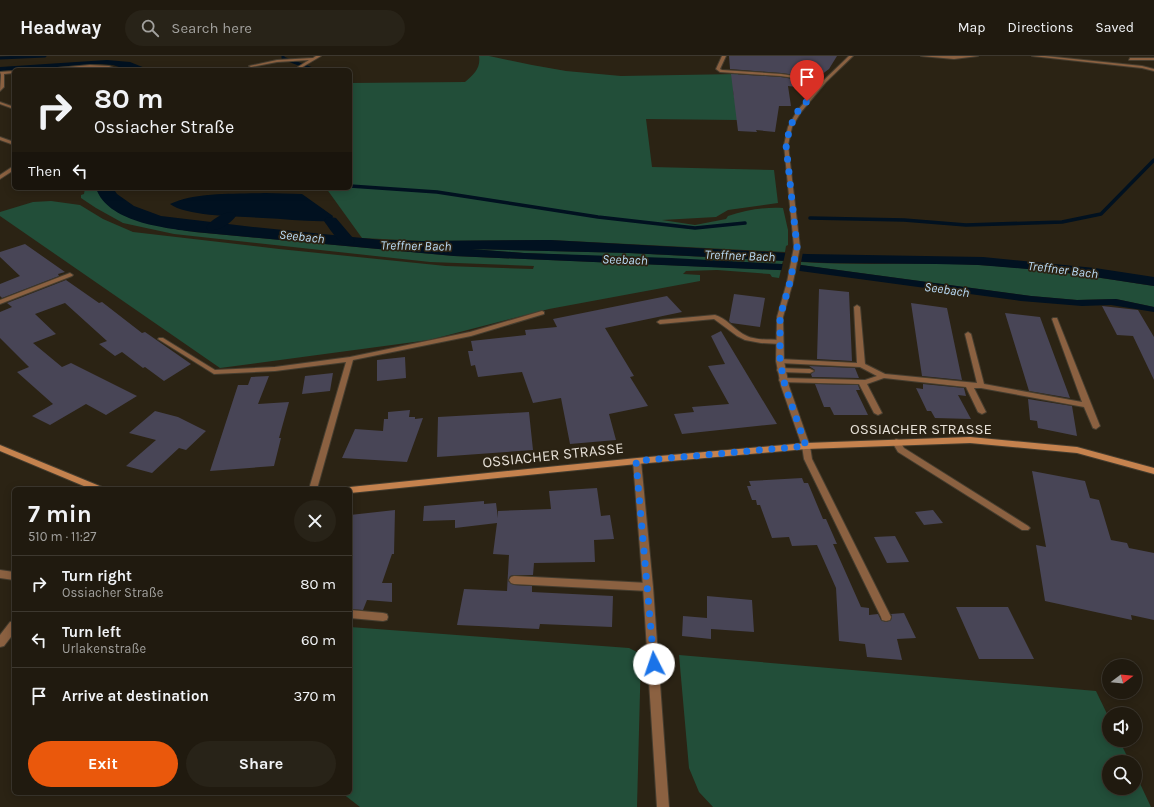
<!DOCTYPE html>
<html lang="en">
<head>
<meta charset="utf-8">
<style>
  body { margin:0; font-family:Karla,sans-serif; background:#282318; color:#f1f3f6; height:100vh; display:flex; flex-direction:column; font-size:15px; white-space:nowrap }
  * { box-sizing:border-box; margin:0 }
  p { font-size:13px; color:#a2a19e }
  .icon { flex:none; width:22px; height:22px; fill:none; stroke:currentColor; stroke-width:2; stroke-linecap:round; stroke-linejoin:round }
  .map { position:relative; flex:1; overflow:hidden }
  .side { position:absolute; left:12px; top:431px; width:340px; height:308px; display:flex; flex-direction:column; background:#201a0f; border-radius:6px; box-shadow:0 2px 10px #0003,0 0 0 1px #3d382f }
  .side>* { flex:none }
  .banner { position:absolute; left:12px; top:12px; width:340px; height:122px; border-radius:6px; box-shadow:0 2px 10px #0003,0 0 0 1px #3d382f; background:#201a0f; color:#f1f3f6; overflow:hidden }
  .needle { width:26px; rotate:74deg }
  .buttons { position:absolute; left:1102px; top:603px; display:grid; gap:8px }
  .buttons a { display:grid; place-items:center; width:40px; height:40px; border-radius:50%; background:#201a0f; box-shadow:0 2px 10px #0003,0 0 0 1px #3d382f; font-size:20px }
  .pin { position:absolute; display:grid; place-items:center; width:34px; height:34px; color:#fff; margin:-41px -17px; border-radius:50% 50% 50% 0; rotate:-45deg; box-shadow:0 0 4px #0007 }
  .pin .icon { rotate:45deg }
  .me { position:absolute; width:44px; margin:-22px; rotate:356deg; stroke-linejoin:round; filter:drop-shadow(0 0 3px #0008) }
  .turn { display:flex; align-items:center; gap:14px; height:84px; padding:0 16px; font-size:18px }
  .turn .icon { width:52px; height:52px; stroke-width:2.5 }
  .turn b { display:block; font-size:28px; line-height:34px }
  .then { display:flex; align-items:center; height:38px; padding:0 16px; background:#0003; gap:8px; font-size:15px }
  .round { display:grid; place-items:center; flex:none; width:42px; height:42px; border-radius:21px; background:#282318 }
  .overview { display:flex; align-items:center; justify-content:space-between; height:68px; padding:0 16px }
  h1 { font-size:24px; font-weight:700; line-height:30px }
  .button { display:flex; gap:8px; margin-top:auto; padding:8px 16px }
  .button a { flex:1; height:46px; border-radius:24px; background:#ea580c; color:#fff; font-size:16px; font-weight:700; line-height:46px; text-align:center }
  .button a+a { background:#282318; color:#f1f3f6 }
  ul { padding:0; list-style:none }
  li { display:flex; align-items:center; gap:12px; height:56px; padding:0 16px; border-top:1px solid #3d382f }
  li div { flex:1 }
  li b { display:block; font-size:15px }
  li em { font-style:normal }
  header { display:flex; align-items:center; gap:24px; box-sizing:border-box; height:56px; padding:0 20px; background:#201a0f; border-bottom:1px solid #3d382f }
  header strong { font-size:19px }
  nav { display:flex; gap:22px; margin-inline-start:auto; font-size:14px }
  .search { width:280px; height:36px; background:#282318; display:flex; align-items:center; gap:10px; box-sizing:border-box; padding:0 14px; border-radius:22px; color:#a2a19e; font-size:15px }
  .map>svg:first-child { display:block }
  .green { fill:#224e39 }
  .water { fill:#011120 }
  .pier { fill:#2b2314 }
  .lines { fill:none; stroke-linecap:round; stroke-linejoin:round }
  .stream-far1 { stroke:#011120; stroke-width:3 }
  .stream { stroke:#011120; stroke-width:3.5 }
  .canal { fill:#011120; fill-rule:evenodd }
  .building { fill:#484556 }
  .lane-casing { stroke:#453d2f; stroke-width:2 }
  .street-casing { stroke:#453d2f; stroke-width:2 }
  .secondary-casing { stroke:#453d2f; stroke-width:2 }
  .lane { fill:#8b6141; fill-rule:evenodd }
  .street { fill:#8b6141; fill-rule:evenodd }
  .secondary { fill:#c5824e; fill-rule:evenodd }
  .route { stroke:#1a73e8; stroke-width:7; stroke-dasharray:0 12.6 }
  .labels { text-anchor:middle; stroke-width:3.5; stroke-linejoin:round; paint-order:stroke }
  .far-water-label { font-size:13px; font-style:italic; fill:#b9daf5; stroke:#2b2314 }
  .street-label { font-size:15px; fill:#e6e0d7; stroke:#2b2314 }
</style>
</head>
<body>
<header>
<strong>Headway</strong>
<div class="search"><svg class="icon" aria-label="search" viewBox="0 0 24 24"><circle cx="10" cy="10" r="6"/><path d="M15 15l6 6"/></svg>Search here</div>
<nav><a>Map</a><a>Directions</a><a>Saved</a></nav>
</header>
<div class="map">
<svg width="1154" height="751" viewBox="0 0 1154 751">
  <rect width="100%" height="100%" fill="#2b2314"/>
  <path class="green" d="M479,0H489L532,9L566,15L621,20L738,18L742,35H733L739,64L646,63L652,111L774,114L778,147L728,154L716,161L662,164L695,169L726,163L728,160C746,154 764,151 783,152L788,174V189L786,190L785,196L550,184L422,185L362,182L326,132H350V27L465,26C474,18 481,12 479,0Z
    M85,132H96L101,142L163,171L195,176L454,200L781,214L779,222L772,221L770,218L717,214L686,215L683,218L700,219V225L549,253L429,284L220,312L0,160V156L33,146L51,145L80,149L103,163L133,176L279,193L446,210L533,213L534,210L430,206L174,178L123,167L96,152L81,142V139L84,138Z
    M469,193L629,197L783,205L782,208L524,197Z
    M801,206C860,210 919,206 978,209C1037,212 1096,221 1154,230V251L1116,243L1077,244L1031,240L801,209Z
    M350,571L629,592L641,598L637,751H360L342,737H350Z
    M679,599L1096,635L1109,662V684H1119L1130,706H1109V732H1135V717L1151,751H713L699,736L689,712Z"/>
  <path class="water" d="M107,4L130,6L150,14H128L113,9L99,8L0,15V11Z
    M96,132H113L117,138L134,150L161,160L253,171L382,184L422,185L550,184L807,198L983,201L1095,212L1154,221V230L1062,216L979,209L936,208L828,207L629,197L471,193L524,197L671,202L801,209L1031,240L1077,244L1116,243L1154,251V256L1111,249L1082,250L1021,245L800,215L454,200L195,176C164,172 107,166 96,132Z
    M265,137L302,138L333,160L331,165C308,166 286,163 263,162C241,160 187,161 170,148C195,136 236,138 265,137Z"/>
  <path class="pier" d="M786,194L803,196L799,217L781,216Z"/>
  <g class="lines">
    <path class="stream-far1" d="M283,0V2L315,14
      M0,2L45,0"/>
    <path class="stream" d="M350,130L437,136L598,161L695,172L745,167
      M810,162L904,164L966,169L1062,166L1101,158L1154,104"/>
    <path class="canal" d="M229,156L234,157L236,160C230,168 218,176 208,174L206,171C211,164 221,158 229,156Z
      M331,161L336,162L353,182L355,185L353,188C340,191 333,177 326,168L324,165L326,162Z"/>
  </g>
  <path class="building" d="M729,0H837L829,13L817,22L781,17L730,13Z
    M731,18L781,21L812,26L806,32L788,30L791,50H779L775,76L756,74L757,76L738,75Z
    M25,188L65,216L58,218L59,220L2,242L0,240V228L20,220L0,201V196Z
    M66,224L99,247L102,246L142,277L145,276L191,308L164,325L145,311L143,312L122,296L115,300L99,288L107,285L65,247L35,258L56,278L33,287L62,311L71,307L137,340L106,359L86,348L50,369L32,360L53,348L17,316L29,311L0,282V256L12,251L7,247Z
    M819,233L849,236L852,305L817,303Z
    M734,238L765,242L760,271L731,267L729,265Z
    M667,240L682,256L605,272L634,320L630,321L648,350L609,358L616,384L570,388L561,342L533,347L522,316L478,321L475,309L471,310L468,295H473L471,285L526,279L525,274L557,271L553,263Z
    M911,247L947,252L962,324L922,320Z
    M1102,250L1138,254L1154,281V324L1133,280L1117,279Z
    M1005,257L1040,261L1070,342L1029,335Z
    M721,275L777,368L682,378L674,358L694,356L692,351L729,348L708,310L725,308L711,280Z
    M405,301L406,322L377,325V304Z
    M809,310L855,312L859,322L812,321L811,318L815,314Z
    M333,317L330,335L302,338L305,320Z
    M269,320L258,348L289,346L279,382H281L274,410L210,415L238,329H248L251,321Z
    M815,328L858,329L860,334H856L868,359H834L830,351H824Z
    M923,328L964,332L966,340L958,339L971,363L935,362L931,355H927L916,332L923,333Z
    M1028,343L1072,350L1077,380L1038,372L1037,365L1030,364Z
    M410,354L409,361H415V363L423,362L407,406L342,402L355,373L383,375L384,363H388V356Z
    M155,355L178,361L206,375L186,394L179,392L152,417L126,410L156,384L129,377Z
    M529,356L533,394L437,401L438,361Z
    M1032,415L1085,425L1090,442L1099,444L1111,484L1127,487L1129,492L1154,497V564L1131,559L1132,564L1045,545L1036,489L1046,491Z
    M802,422L804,427H808L823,463H826L837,488H833L861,551L869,552V559L878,558L881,564L886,566L891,564L892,560L891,558L904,557L916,582L897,583L902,604L867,601L865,588L839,585L836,532L817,489L792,490L789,481L772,482L760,449H757L756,444H752L747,430H751L749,425Z
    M597,432L601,460L610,459L614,483L594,484L595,506L534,507L533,519H514L510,520L508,525L514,529L532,530V536L613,540L612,571L540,568L539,573L457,569L464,533L507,535L509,499L493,498L497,467L455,472V464L423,465L424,450L484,445V448L496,447L498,462V455L551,453L549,435Z
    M395,454L394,498H392L382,527H392V546L367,544L363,554L350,553V459Z
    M933,454L943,467L924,469L915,456Z
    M895,480L909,506L887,507L874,481Z
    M707,540L752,544L754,576L711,573V583L682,580L683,560L707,562Z
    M956,551H1008L1034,603H979Z"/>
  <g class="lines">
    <g class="lane-casing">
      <path id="lane" d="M90,9L109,10L118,14L90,11L36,14Z
        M14,15V17L4,18V31L0,35L1,19L0,16Z
        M0,46L14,51V53L0,48Z
        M70,217L73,219L72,220L0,248V244Z
        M857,249L860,251L865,308L885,318L977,327L965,278L968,276L971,278L984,328L1082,346L1052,263L1053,262H1057L1100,370L1096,373L1093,372L1084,351L981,332H974L986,356L982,358L978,356L966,331L884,322L867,328L882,357L878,359L874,357L859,328L780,326L779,324L780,322H783L865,324L877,320L860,311L780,307L776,305L780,303L857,307L854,251Z
        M715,259C726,262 733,272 743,278C754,285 768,283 780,284L783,286L780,288L761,287L745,284L737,280L714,263L660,268L657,266L660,264Z
        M778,312L810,313L814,315L810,317L781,316H778L777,314Z
        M896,383L899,384L904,392L1028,470L1030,472L1028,474H1022L898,396L892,386Z
        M514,520L648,527L651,528L653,531L651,534L648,535L514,528L511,527L509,524L511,521Z"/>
    </g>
    <g class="street-casing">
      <path id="street" d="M316,0H321L299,13L298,11L309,4L277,6L251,11L249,10L277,4L313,2Z
        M722,0H726L720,13L722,14L781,18L824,24L849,0H853L826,26L801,56L792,71L788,89L800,191L793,226L783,261L784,305L789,330L810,390L812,403L891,561L890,564L886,565L882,564L881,561L804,403L802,390L781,330L776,305L777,261L787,226L794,191L784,89L788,71L797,55L822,26L781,20L720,16L716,13Z
        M921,0H978L954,3Z
        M1032,0H1045L1142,10L1154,13V15L1142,12Z
        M1130,2H1154V4H1129Z
        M0,81L14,86V89L0,84Z
        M12,111H14V114L0,123V119Z
        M542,255L544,256V258L471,280L353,304L317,433H309L346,306L275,315L214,318L158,283L159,282H163L215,314L275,311L350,301L470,276Z
        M637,402L641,405L653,531L669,751H657L643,531L633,405Z
        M0,514L14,516V524L0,522Z
        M350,554L383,557L387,558L388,561L387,564L383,565L350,562Z
        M14,565V577L4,590L0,591V579L10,566Z"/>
    </g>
    <g class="secondary-casing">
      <path id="secondary" d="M970,381L1077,391L1154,412V418L1077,397L970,387L806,393L637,408L350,437V433H346L350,431L637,402L806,387Z
        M0,389L102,431L103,433H91L0,395Z"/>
    </g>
    <use href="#lane" class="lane"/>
    <use href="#street" class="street"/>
    <use href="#secondary" class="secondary"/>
  </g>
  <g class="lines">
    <path class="route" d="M654,608L636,405L806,390L785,330L780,305V261L790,226L797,191L786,89L790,71L798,55L807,45"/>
  </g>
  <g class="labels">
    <g class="far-water-label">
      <text transform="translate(302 180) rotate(6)" y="5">Seebach</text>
      <text transform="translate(416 189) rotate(1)" y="5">Treffner Bach</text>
      <text transform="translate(740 199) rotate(2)" y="5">Treffner Bach</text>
      <text transform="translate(625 203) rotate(2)" y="5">Seebach</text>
      <text transform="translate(1063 213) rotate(7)" y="5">Treffner Bach</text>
      <text transform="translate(947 233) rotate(8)" y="5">Seebach</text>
    </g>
    <g class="street-label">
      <text x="921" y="378">OSSIACHER STRASSE</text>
      <text transform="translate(553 399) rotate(-6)" y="5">OSSIACHER STRASSE</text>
    </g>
  </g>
</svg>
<div class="buttons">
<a><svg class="needle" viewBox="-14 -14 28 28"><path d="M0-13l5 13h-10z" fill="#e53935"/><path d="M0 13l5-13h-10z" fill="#a2a19e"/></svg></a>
<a><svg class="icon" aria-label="sound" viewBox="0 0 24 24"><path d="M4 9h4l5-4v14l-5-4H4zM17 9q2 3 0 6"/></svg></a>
<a><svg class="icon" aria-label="search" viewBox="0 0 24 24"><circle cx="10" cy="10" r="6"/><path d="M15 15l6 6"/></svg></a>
</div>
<div class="pin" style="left:807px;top:45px;background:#d93025"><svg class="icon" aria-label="arrive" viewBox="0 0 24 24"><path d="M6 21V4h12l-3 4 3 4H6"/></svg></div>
<svg class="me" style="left:654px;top:608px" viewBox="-20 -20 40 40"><circle r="19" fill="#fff"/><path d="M0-13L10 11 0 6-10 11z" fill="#1a73e8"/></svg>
<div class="banner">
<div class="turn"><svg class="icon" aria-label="right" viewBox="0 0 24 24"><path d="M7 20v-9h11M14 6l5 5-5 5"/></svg><div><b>80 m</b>Ossiacher Straße</div></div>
<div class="then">Then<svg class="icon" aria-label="left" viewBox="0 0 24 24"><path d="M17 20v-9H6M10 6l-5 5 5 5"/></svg></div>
</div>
<section class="side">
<div class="overview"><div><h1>7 min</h1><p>510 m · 11:27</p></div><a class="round"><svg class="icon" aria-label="close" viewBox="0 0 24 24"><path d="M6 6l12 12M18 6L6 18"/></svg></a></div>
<ul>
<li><svg class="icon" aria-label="right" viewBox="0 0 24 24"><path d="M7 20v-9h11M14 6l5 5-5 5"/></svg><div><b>Turn right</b><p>Ossiacher Straße</p></div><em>80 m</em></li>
<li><svg class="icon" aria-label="left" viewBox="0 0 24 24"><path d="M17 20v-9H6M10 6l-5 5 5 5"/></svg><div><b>Turn left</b><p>Urlakenstraße</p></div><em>60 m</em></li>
<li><svg class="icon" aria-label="arrive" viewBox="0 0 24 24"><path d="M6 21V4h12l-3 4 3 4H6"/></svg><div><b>Arrive at destination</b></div><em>370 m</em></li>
</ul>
<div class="button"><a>Exit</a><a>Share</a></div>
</section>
</div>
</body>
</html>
